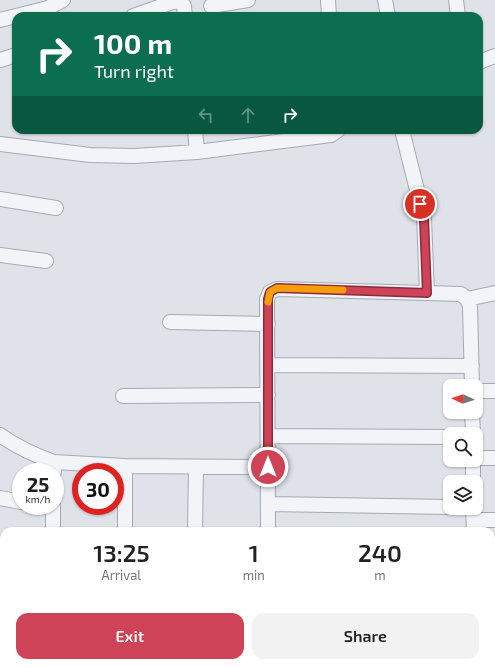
<!DOCTYPE html>
<html lang="en">
<head>
<meta charset="utf-8">
<style>
  body { margin:0; font-family:"Exo 2",sans-serif; background:#f2f2f2; color:#222; height:100vh; display:flex; flex-direction:column; font-size:15px; white-space:nowrap }
  * { box-sizing:border-box; margin:0 }
  p { font-size:13px; color:#767676 }
  .icon { flex:none; width:22px; height:22px; fill:none; stroke:currentColor; stroke-width:2; stroke-linecap:round; stroke-linejoin:round }
  .map { position:relative; flex:1; overflow:hidden }
  .sheet { position:absolute; left:0px; top:527px; width:495px; height:140px; display:flex; flex-direction:column; background:#fff; border-radius:12px 12px 0 0; box-shadow:0 1px 3px #0004 }
  .sheet>* { flex:none }
  .banner { position:absolute; left:12px; top:12px; width:471px; height:122px; border-radius:12px; box-shadow:0 1px 3px #0004; background:#0b6e4f; color:#fff; overflow:hidden }
  .needle { width:26px; rotate:274deg }
  .controls { position:absolute; left:443px; top:379px; display:grid; gap:8px }
  .controls a { display:grid; place-items:center; width:40px; height:40px; border-radius:8px; background:#fff; box-shadow:0 1px 3px #0004; font-size:20px }
  .speed { position:absolute; left:12px; top:463px; display:flex; gap:8px; font-size:20px; font-weight:700; text-align:center }
  .speed>* { display:grid; place-content:center; width:52px; height:52px; border-radius:50%; background:#fff; box-shadow:0 1px 3px #0004; line-height:1 }
  .speed small { font-size:10px; font-weight:400 }
  .speed .limit { border:6px solid #d22; background:#fff; color:#111 }
  .pin { position:absolute; display:grid; place-items:center; width:34px; height:34px; color:#fff; margin:-17px; border:2px solid #fff; border-radius:50%; box-shadow:0 1px 4px #0007 }
  .me { position:absolute; width:44px; margin:-22px; rotate:0deg; stroke-linejoin:round; filter:drop-shadow(0 0 3px #0008) }
  .turn { display:flex; align-items:center; gap:14px; height:84px; padding:0 16px; font-size:18px }
  .turn .icon { width:52px; height:52px; stroke-width:2.5 }
  .turn b { display:block; font-size:28px; line-height:34px }
  .lanes { display:flex; align-items:center; height:38px; padding:0 16px; background:#0003; justify-content:center; gap:20px; direction:ltr }
  .lanes .off { opacity:.35 }
  .eta { display:flex; justify-content:space-evenly; align-items:center; height:68px; text-align:center }
  .eta b { font-size:24px; font-weight:600; line-height:28px }
  .primary-button { display:flex; gap:8px; margin-top:auto; padding:8px 16px }
  .primary-button a { flex:1; height:46px; border-radius:12px; background:#cf4359; color:#fff; font-size:16px; font-weight:600; line-height:46px; text-align:center }
  .primary-button a+a { background:#f2f2f2; color:#222 }
  .map>svg:first-child { display:block }
  .lines { fill:none; stroke-linecap:round; stroke-linejoin:round }
  .minor-casing { stroke:#a4aab3; stroke-width:16 }
  .minor { stroke:#f2f4f7; stroke-width:14 }
  .route-casing { stroke:#872c3a; stroke-width:10 }
  .route { stroke:#cf4359; stroke-width:7 }
  .slow { stroke:#f59e0b; stroke-width:7 }
</style>
</head>
<body>
<div class="map">
<svg width="495" height="667" viewBox="0 0 495 667">
  <rect width="100%" height="100%" fill="#dfe3e9"/>
  <g class="lines">
    <g class="minor-casing">
      <path id="minor" d="M328,0L329,16
        M385,0L388,16
        M456,0L458,16
        M211,6L248,0
        M16,16L48,8L63,0
        M133,16L173,2L180,1L184,6L185,16
        M0,20L16,16
        M0,60L16,55
        M479,62L495,56
        M195,130L197,152
        M402,130L424,218L427,293L461,294L467,299L470,306L472,386
        M0,144L90,155L134,156L197,152L331,135L338,130
        M0,199L56,208
        M0,255L46,261
        M467,299L495,293
        M170,322L268,324
        M268,365L472,366
        M476,391H495
        M123,396L268,395
        M472,412L473,434
        M0,435C17,447 34,455 54,462
        M268,436L450,437
        M476,458H495
        M473,460V482
        M54,472V462L125,466L268,467
        M0,498L21,502
        M268,504L450,507
        M473,508L474,531
        M474,520H495
        M53,531V506
        M125,531V466
        M195,531L196,467
        M268,531L267,299L270,292L277,289L427,293
        M0,563L4,564
        M491,587H495
        M0,612H4
        M491,649H495
        M52,667V663
        M267,667V663
        M473,667V663"/>
    </g>
    <use href="#minor" class="minor"/>
  </g>
  <g class="lines">
    <g class="route-casing">
      <path id="route" d="M268,467V299L270,292L277,288L427,293L424,218L420,204"/>
    </g>
    <use href="#route" class="route"/>
    <path class="slow" d="M268,302L270,292L277,288L343,290"/>
  </g>
</svg>
<div class="controls">
<a><svg class="needle" viewBox="-14 -14 28 28"><path d="M0-13l5 13h-10z" fill="#e53935"/><path d="M0 13l5-13h-10z" fill="#767676"/></svg></a>
<a><svg class="icon" aria-label="search" viewBox="0 0 24 24"><circle cx="10" cy="10" r="6"/><path d="M15 15l6 6"/></svg></a>
<a><svg class="icon" aria-label="layers" viewBox="0 0 24 24"><path d="M12 4l9 5-9 5-9-5zM3 14l9 5 9-5"/></svg></a>
</div>
<div class="speed"><div>25<small>km/h</small></div><div class="limit">30</div></div>
<div class="pin" style="left:420px;top:204px;background:#d93025"><svg class="icon" aria-label="arrive" viewBox="0 0 24 24"><path d="M6 21V4h12l-3 4 3 4H6"/></svg></div>
<svg class="me" style="left:268px;top:467px" viewBox="-20 -20 40 40"><circle r="17" fill="#cf4359" stroke="#fff" stroke-width="3"/><path d="M0-11L8 9 0 5-8 9z" fill="#fff"/></svg>
<div class="banner">
<div class="turn"><svg class="icon" aria-label="right" viewBox="0 0 24 24"><path d="M7 20v-9h11M14 6l5 5-5 5"/></svg><div><b>100 m</b>Turn right</div></div>
<div class="lanes"><svg class="icon off" aria-label="left" viewBox="0 0 24 24"><path d="M17 20v-9H6M10 6l-5 5 5 5"/></svg><svg class="icon off" aria-label="ahead" viewBox="0 0 24 24"><path d="M12 20V5M6 11l6-6 6 6"/></svg><svg class="icon" aria-label="right" viewBox="0 0 24 24"><path d="M7 20v-9h11M14 6l5 5-5 5"/></svg></div>
</div>
<section class="sheet">
<div class="eta">
<div><b>13:25</b><p>Arrival</p></div>
<div><b>1</b><p>min</p></div>
<div><b>240</b><p>m</p></div>
</div>
<div class="primary-button"><a>Exit</a><a>Share</a></div>
</section>
</div>
</body>
</html>
